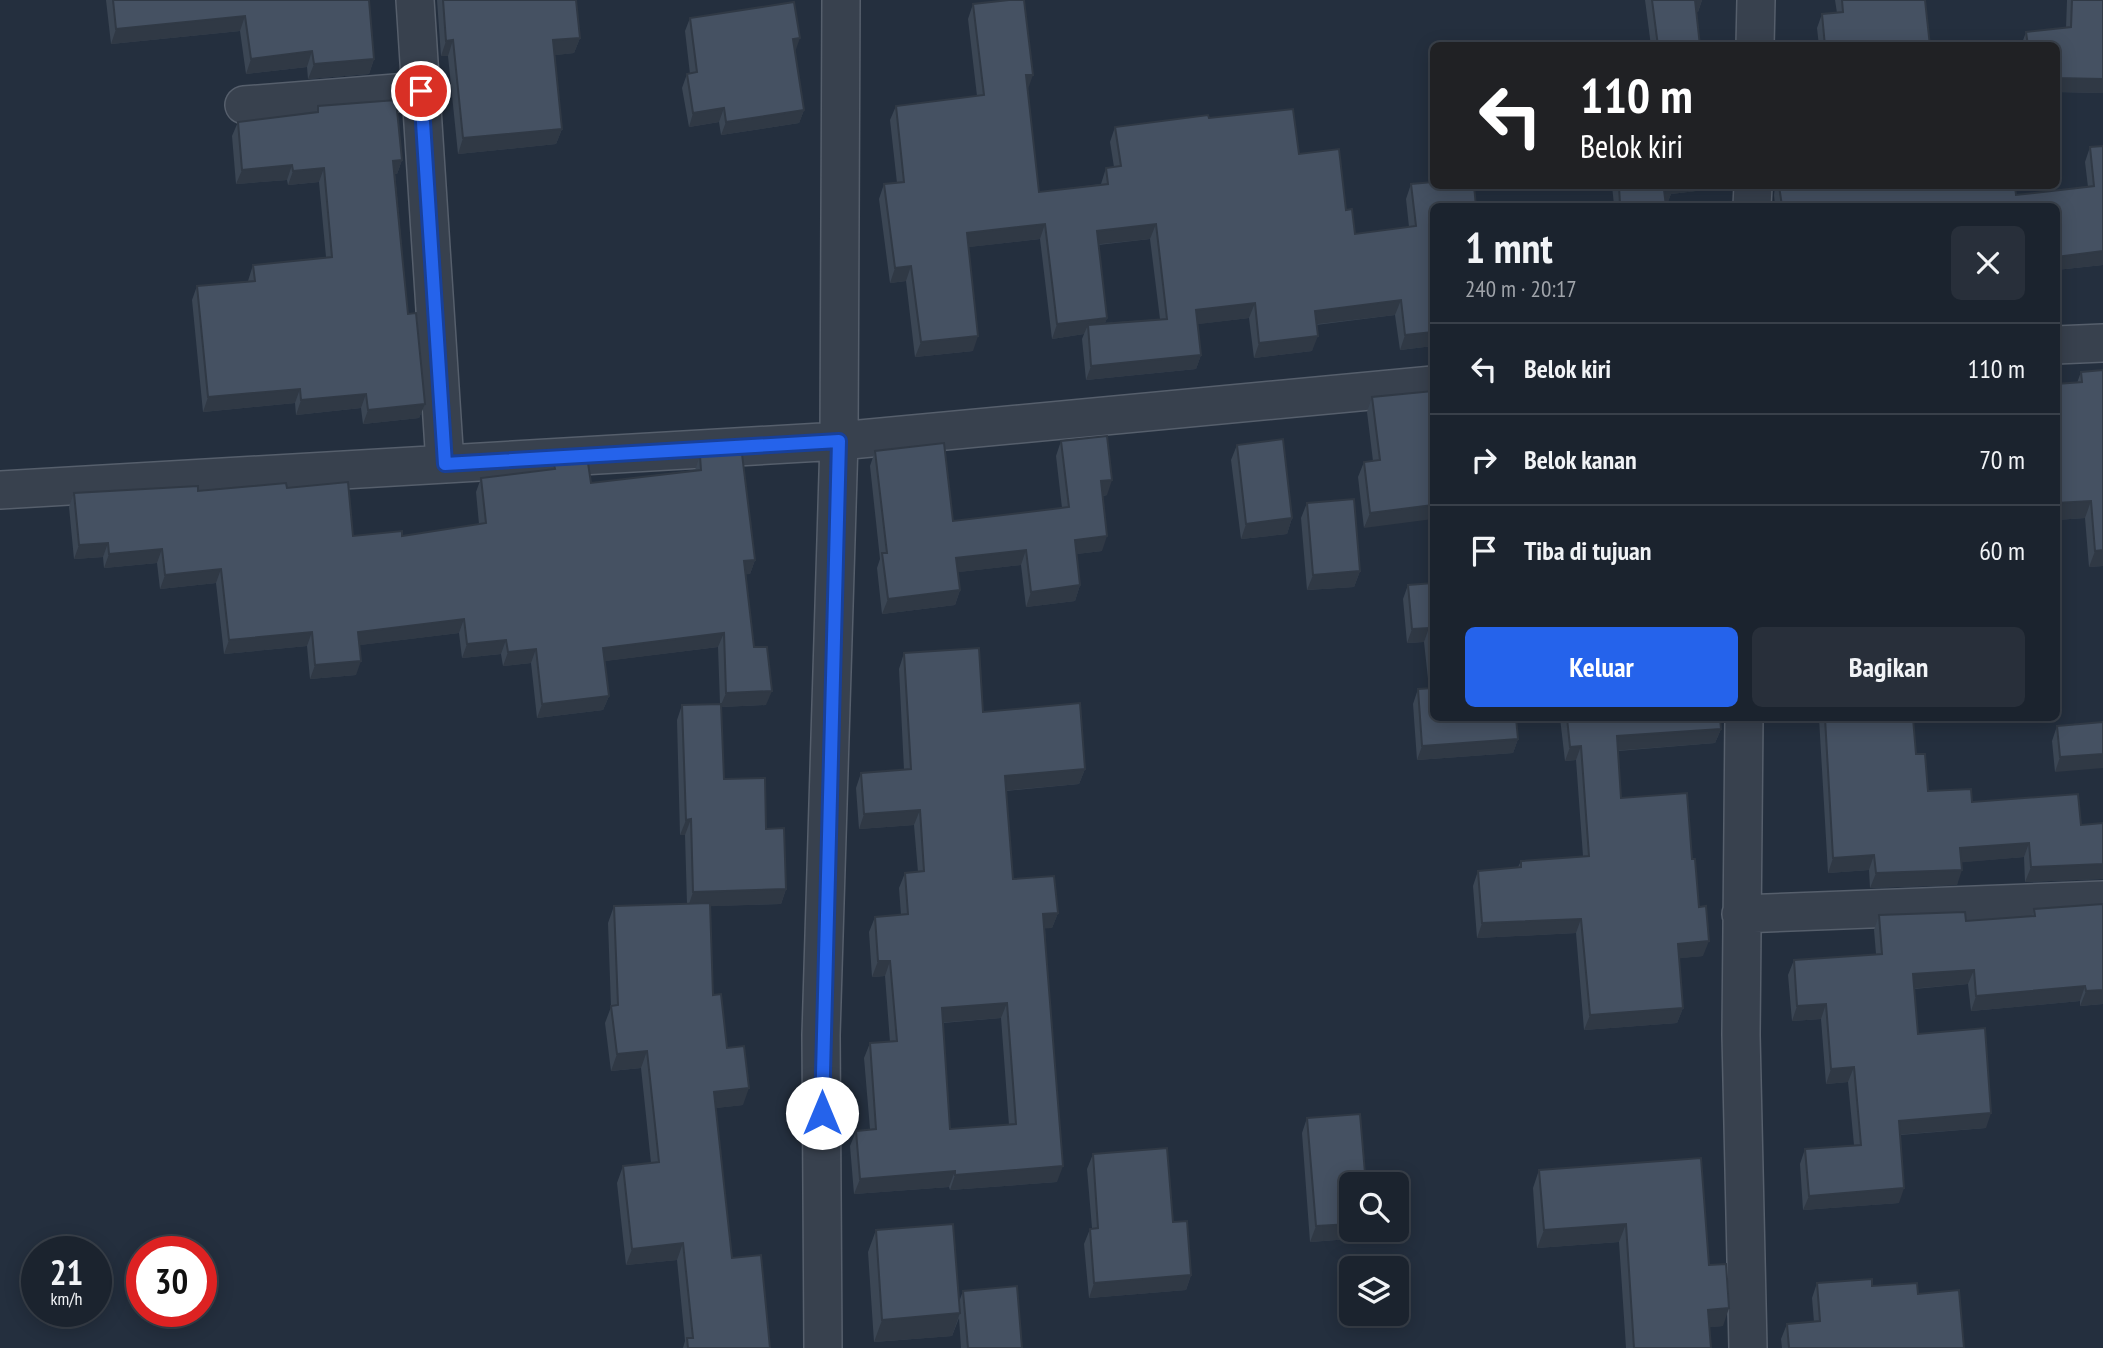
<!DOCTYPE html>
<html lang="id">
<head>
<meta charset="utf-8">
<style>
  body { margin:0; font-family:"PT Sans Narrow",sans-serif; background:#282f3a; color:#f1f3f6; height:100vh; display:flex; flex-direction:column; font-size:26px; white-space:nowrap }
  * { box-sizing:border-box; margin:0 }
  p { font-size:23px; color:#a0a4aa }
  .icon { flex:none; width:38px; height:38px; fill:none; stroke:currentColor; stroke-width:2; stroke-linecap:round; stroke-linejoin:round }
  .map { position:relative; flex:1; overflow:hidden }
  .details { position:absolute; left:1430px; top:203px; width:630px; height:518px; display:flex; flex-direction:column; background:#1b232e; border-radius:10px; box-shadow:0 4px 18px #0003,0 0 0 2px #39404a }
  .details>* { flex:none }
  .banner { position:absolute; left:1430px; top:42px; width:630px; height:147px; border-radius:10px; box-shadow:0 4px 18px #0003,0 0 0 2px #39404a; background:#202124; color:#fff; overflow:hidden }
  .controls { position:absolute; left:1339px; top:1172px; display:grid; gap:14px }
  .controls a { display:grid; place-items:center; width:70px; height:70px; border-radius:10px; background:#1b232e; box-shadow:0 4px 18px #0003,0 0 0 2px #39404a; font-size:35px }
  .speed { position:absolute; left:21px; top:1236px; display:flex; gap:14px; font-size:35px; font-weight:700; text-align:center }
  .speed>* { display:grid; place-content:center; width:91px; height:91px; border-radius:50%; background:#1b232e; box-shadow:0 4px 18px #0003,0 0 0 2px #39404a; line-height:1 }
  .speed small { font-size:18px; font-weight:400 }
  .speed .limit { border:10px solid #d22; background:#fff; color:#111 }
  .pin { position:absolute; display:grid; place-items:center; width:60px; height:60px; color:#fff; margin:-30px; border:4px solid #fff; border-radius:50%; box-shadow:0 2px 7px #0007 }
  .me { position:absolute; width:77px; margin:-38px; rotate:0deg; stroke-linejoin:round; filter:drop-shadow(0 0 5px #0008) }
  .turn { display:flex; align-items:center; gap:24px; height:147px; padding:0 35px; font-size:32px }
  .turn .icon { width:91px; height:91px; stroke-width:2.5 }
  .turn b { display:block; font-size:49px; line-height:60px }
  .round { display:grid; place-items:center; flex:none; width:74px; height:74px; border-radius:10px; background:#282f3a }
  .overview { display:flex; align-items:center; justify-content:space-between; height:119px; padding:0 35px }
  h1 { font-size:42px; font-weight:600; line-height:52px }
  .button { display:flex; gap:14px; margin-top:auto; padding:14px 35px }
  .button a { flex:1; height:80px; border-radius:10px; background:#2563eb; color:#fff; font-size:28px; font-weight:600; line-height:80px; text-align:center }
  .button a+a { background:#282f3a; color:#f1f3f6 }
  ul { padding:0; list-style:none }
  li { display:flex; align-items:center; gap:21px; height:91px; padding:0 35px; border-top:2px solid #39404a }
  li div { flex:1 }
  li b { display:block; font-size:26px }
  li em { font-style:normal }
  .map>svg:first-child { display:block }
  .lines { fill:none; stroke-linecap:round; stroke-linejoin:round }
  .minor-casing { stroke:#565f6c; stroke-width:40 }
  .minor { stroke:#38414e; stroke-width:37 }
  .wall { fill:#3b4654; fill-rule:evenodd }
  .shaded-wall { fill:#303945 }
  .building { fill:#455162; stroke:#303945; stroke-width:2; fill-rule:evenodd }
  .route-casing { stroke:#184099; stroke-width:18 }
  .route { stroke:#2563eb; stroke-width:12 }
</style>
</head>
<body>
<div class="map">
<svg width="2103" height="1348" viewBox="0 0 2103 1348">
  <rect width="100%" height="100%" fill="#242f3e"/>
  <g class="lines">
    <g class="minor-casing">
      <path id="minor" d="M415,0L445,464
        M1755,46L1756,0
        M244,105L421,91
        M1752,206L1753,186
        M2056,345L2103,343
        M0,490L839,441L1433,385
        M1744,718L1741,1035L1748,1348
        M1741,914L2103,900
        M823,1348L821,1035L839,441L841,0"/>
    </g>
    <use href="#minor" class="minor"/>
  </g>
  <path class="wall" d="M106,0H369L374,59L369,74L308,79L307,67L246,74L240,31L111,44Z
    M437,0H576L580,38L574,53L555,55L562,129L556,144L458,154L448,56H441Z
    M1645,0H1702L1698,12H1696L1700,46H1651Z
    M1835,0H1925L1930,46H1819L1817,28L1822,14L1837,13Z
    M2067,0H2103V93L2056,92V46H2021L2026,32L2066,28Z
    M973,4L1028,89L1039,192L1101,184L1106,168L1114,167L1110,142L1115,127L1209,118L1299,154L1346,210L1355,234L1409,227L1406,199L1411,184L1433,346L1400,350L1395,315L1316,325L1312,351L1254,358L1249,318L1197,324L1201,355L1196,369L1086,380L1082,339L1084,334L1052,339L1040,239L968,247L973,351L915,357L906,281L890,283L879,199L884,184L897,183L890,120L896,106L977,96L968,19ZM1150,239L1160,319L1105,323L1107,318L1098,245Z
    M690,18L794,52L804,110L799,123L721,135L719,122L689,127L682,88L687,74H690L685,31Z
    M318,106L402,160L397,174H395L408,314L425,404L419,418L363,424L361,408L296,415L295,403L203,412L192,300L197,286L248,281L253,265L326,257L319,182L288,185L287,180L236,184L232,136L238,122L316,113Z
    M2103,146V265L2056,270V206H1775L1774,195L1775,186H2015L2016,195L2088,187L2085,162L2090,147Z
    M1612,186H1722L1721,188L1671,194L1667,204L1614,205Z
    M2081,372L2103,566L2089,567L2085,518L2056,520V384L2077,383Z
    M1433,391L1364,528L1358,477L1364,462L1373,461L1367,412L1372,397Z
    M1061,441L1107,495L1103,496L1102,551L1076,554L1080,585L1075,601L1026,607L1021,565L958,572L960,590L955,605L882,614L877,568L880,559L870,466L875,451L953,521L1062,508L1056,456Z
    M1237,445L1292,518L1287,534L1241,539L1231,460Z
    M700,456L755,560L750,574H746L754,647L766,705L721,707L724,779L766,829L786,889L781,904L710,906L713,995L743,1105L715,1108L732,1258L770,1348H683L685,1341L677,1260L626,1265L617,1183L623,1166L651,1163L641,1068L611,1071L605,1023L611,1007L608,923L614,906L687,904L685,835H680L677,720L682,705L720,704L718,647L604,661L609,696L603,710L537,718L531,663L503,666L501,654L462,658L459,633L359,645L356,675L310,679L307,646L224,654L216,583L160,589L157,563L104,568L103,557L74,559L69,507L74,493L287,488L353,536H402L479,524L476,492L481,478L552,470L554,465L591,483L695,470Z
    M1307,503L1360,571L1354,587L1307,590L1301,518Z
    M1433,583V718L1518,739L1513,753L1417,760L1413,704L1418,689L1429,688L1424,642L1407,643L1403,599L1408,585Z
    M904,653L983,712L1085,769L1079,784L1006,791L1013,879L1058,913L1052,928H1045L1057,1182L950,1190L949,1187L854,1194L850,1146L856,1131L870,1129L864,1058L870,1043L890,1042L885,976L872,977L869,932L875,917L901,915L899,888L905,873L918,872L914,825L859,829L856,788L861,773L904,770L899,669ZM1001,1018L1009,1125L950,1129L943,1023Z
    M1560,718H1720L1721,729L1715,743L1618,751L1621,798L1692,859L1703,956L1679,958L1683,1008L1677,1023L1584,1030L1576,933L1477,938L1473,886L1478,871L1518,867L1521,861L1583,856L1576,760L1565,761Z
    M1819,718H1913L1916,754L1928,791L2081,825L2103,823V879L2025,882L2024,857L1961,862L1957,885L1870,888L1869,870L1828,873Z
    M2103,722L2055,772L2052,741L2057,726Z
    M2034,909L2103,1004L2080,1006V1001L1971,1011L1968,984L1914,989L1918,1034L1986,1128L1900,1135L1899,1203L1803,1210L1800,1164L1805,1149L1854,1145L1848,1082L1826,1084L1821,1019L1792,1021L1788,975L1794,960L1876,954L1874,930L1879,915L1966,921L2032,916Z
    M1307,1118L1363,1238L1310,1242L1302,1133Z
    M1093,1154L1173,1222L1191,1275L1186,1290L1089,1298L1084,1244L1090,1229L1092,1228L1087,1169Z
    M1539,1170L1709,1265L1723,1326L1709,1327L1711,1348H1626L1619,1242L1537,1248L1533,1188Z
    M876,1230L959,1302L963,1291L1022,1348H961L959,1318L952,1336L874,1342L868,1252Z
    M1817,1283L1872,1286L1918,1294L1964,1348H1782L1781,1339L1787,1324L1814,1322L1812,1298Z"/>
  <path class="shaded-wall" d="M1693,0H1702L1698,12L1689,13Z
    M245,16L240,31L111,44L116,29Z
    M580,38L574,53L548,56L553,40Z
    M800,38L795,52L793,39Z
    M453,40L448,56H441L446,41Z
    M312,51L307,67L246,74L251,59Z
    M374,59L369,74L308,79L314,64Z
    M1026,75H1033L1028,89Z
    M2056,78L2103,79V93L2056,92Z
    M724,108L719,122L689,127L693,113Z
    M804,110L799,123L721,135L726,122Z
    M562,129L556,144L458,154L463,138Z
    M402,160L397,174L388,175L393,161Z
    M292,165L287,180L236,184L242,170Z
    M324,168L319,182L288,185L293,171Z
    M1670,186H1722L1721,188L1671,194L1667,204L1659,205L1664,190Z
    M1045,224L1040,239L961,248L967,233Z
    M1156,224L1150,239L1091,245L1097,231Z
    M2103,251V265L2056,270V257Z
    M911,266L906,281L890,283L895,268Z
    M1401,300L1395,315L1309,325L1315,311Z
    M1255,303L1249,318L1191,325L1196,310Z
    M1107,318L1102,332L1088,325L1084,334L1052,339L1057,324Z
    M1433,332V346L1400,350L1405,335Z
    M978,336L973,351L915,357L921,342Z
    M1318,336L1312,351L1254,358L1259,343Z
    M1201,355L1196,369L1086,380L1091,366Z
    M300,389L295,403L203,412L208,397Z
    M366,394L361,408L296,415L301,400Z
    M425,404L419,418L363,424L368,410Z
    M1112,480L1107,495L1096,497L1101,481Z
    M2091,501L2085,518L2056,520V503Z
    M1433,505V519L1364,528L1370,513Z
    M1292,518L1287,534L1241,539L1246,524Z
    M1107,536L1102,551L1069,555L1075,540Z
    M108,543L103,557L74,559L79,545Z
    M162,549L157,563L104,568L109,554Z
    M1026,550L1021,565L951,573L956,558Z
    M2103,550V566L2089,567L2095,551Z
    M755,560L750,574L739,575L744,561Z
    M221,569L216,583L160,589L165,575Z
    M1360,571L1354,587L1307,590L1313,575Z
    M1080,585L1075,601L1026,607L1031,592Z
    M960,590L955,605L882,614L888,599Z
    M464,619L459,633L353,646L358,632Z
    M1429,628L1424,642L1407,643L1412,629Z
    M312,632L307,646L224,654L229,640Z
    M724,633L718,647L598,662L603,648Z
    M506,640L501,654L462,658L467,644Z
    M536,649L531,663L503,666L508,652Z
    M361,661L356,675L310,679L315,665Z
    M772,691L766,705L720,707L726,693Z
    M609,696L603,710L537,718L542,704Z
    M1721,729L1715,743L1611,751L1617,736Z
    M1518,739L1513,753L1417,760L1422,746Z
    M1581,746L1576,760L1565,761L1570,747Z
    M2103,754V768L2055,772L2060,757Z
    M1085,769L1079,784L1000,791L1005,776Z
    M920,810L914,825L859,829L864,814Z
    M691,819L685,835H680L686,820Z
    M2029,843L2024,857L1955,863L1960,848Z
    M1874,855L1869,870L1828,873L1833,858Z
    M2103,864V879L2025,882L2031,867Z
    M1962,870L1957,885L1870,888L1876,873Z
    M786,889L781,904L688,907L693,892Z
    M1058,913L1052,928L1038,929L1043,914Z
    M1581,919L1576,933L1477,938L1482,923Z
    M1709,941L1703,956L1673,959L1678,944Z
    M878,961H890L885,976L872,977Z
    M1974,970L1968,984L1908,989L1913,974Z
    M2085,986L2080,1001L1971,1011L1976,996Z
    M2103,990V1004L2080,1006L2086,991Z
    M1007,1003L1001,1018L936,1023L942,1008Z
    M1826,1004L1821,1019L1792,1021L1797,1006Z
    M1683,1008L1677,1023L1584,1030L1590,1015Z
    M647,1051L641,1068L611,1071L617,1054Z
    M1854,1067L1848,1082L1826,1084L1831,1069Z
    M749,1088L743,1105L708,1109L714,1092Z
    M1991,1113L1986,1128L1893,1135L1899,1121Z
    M1063,1166L1057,1182L950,1190L955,1175Z
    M955,1171L949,1187L854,1194L860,1179Z
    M1904,1188L1899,1203L1803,1210L1809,1196Z
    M1351,1224V1230H1366L1363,1238L1310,1242L1316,1226Z
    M1626,1224L1619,1242L1537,1248L1544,1230Z
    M683,1243L677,1260L626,1265L632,1249Z
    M1191,1275L1186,1290L1089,1298L1094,1283Z
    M1729,1308L1723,1326L1701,1328L1708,1310Z
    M960,1313L952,1336L874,1342L882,1320Z"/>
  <path class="building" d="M113,0H369L374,59L314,64L312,51L251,59L245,16L116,29Z
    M443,0H576L580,38L553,40L562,129L463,138L453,40L446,41Z
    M1009,0H1024L1033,75H1026L1039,192L1108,184L1106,168L1121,166L1115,127L1208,115L1209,118L1293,109L1299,154L1339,149L1346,210L1352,209L1355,234L1416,226L1411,184L1433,182V186H1474L1476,206H1433V332L1405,335L1401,300L1315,311L1318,336L1259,343L1255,303L1196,310L1201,355L1091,366L1088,325L1167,319L1156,224L1097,231L1107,318L1057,324L1045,224L967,233L978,336L921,342L911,266L895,268L884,184L904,182L896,106L984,95L973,4Z
    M1652,0H1695L1700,46H1658Z
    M1842,0H1925L1930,46H1825L1822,14L1843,12Z
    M2072,0H2103V79L2056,78V46H2028L2026,32L2071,27Z
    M794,2L800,38L793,39L804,110L726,122L724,108L693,113L687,74L697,72L690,18Z
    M396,100L402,160L393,161L403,264L408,314L416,313L425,404L368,410L366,394L301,400L300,389L208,397L197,286L255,281L253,265L332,257L324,168L293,171L292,165L242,170L238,122L318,112V106Z
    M2103,146V251L2056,257V206H1782L1779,186H2015L2016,195L2094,186L2090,147Z
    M1619,186H1672L1673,189L1664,190L1666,206H1603L1620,204Z
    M2103,370V550L2095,551L2091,501L2056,503V384L2082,382L2081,372Z
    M1433,391V505L1370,513L1364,462L1380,460L1372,397Z
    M1107,436L1112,480L1101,481L1107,536L1075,540L1080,585L1031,592L1026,550L956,558L960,590L888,599L882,553H887L875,451L944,443L953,521L1069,507L1061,441Z
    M1283,439L1292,518L1246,524L1237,445Z
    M742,454L755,560L744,561L754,647H767L772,691L726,693L724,633L603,648L609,696L542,704L536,649L508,652L506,640L467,644L464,619L358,632L361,661L315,665L312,632L229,640L221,569L165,575L162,549L109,554L108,543L79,545L74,493L198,486V491L286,483L287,488L348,482L353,536L402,531V536L486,523L481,478L555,469L554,465L588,463L591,483L701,470L700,456Z
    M1354,499L1360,571L1313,575L1307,503Z
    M1433,583V663L1429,628L1412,629L1408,585Z
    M979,648L983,712L1080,703L1085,769L1005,776L1013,879L1054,876L1058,913L1043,914L1063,1166L955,1175V1171L860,1179L856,1131L876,1129L870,1043L897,1041L890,961H878L875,917L908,914L905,873L924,871L920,810L864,814L861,773L911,769L904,653ZM1007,1003L1016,1124L950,1129L942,1008Z
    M1433,688V718H1516L1518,739L1422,746L1418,689Z
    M721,704L724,779L765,778L766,829L784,828L786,889L693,892L691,819L686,820L682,705Z
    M1567,718H1720L1721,729L1617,736L1621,798L1687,793L1692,859H1695L1699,907L1706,906L1709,941L1678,944L1683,1008L1590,1015L1581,919L1482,923L1478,871L1521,867V861L1589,856L1581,746L1570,747Z
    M1825,718H1913L1916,754H1925L1928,791L1971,789L1972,802L2078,794L2081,825L2103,823V864L2031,867L2029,843L1960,848L1962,870L1876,873L1874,855L1833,858Z
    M2103,722V754L2060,757L2057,726Z
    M710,903L713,995L721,994L727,1048L744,1046L749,1088L714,1092L732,1258L761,1255L770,1348H688L687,1338H693L683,1243L632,1249L623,1166L659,1162L647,1051L617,1054L611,1006L618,1005L614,906Z
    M2103,904V990L2086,991L2085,986L1976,996L1974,970L1913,974L1918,1034L1985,1028L1991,1113L1899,1121L1904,1188L1809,1196L1805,1149L1861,1145L1854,1067L1831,1069L1826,1004L1797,1006L1794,960L1882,954L1879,915L1965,912L1966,921L2035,916L2034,909Z
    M1360,1114L1366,1185H1351V1224L1316,1226L1307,1118Z
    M1167,1148L1173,1222L1187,1221L1191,1275L1094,1283L1090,1229L1098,1228L1093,1154Z
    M1701,1158L1709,1265L1726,1264L1729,1308L1708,1310L1711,1348H1634L1626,1224L1544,1230L1539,1170Z
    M953,1224L960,1313L882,1320L876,1230Z
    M1872,1279V1286L1917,1283L1918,1294L1959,1290L1964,1348H1789L1787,1324L1820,1321L1817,1283Z
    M1017,1286L1022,1348H968L963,1291Z"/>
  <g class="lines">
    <g class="route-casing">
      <path id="route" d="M421,91L445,464L839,441L822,1113"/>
    </g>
    <use href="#route" class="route"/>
  </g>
</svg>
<div class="controls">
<a><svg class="icon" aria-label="search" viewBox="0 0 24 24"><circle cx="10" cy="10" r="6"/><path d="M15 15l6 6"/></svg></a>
<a><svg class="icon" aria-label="layers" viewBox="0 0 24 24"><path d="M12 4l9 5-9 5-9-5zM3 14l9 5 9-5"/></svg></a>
</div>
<div class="speed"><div>21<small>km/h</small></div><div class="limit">30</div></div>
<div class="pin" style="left:421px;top:91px;background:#d93025"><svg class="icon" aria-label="arrive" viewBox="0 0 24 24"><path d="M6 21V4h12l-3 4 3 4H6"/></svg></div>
<svg class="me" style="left:822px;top:1113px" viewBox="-20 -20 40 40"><circle r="19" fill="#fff"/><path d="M0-13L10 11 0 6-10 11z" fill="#2563eb"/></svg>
<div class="banner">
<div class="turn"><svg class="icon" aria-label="left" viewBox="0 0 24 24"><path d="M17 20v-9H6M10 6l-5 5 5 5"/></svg><div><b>110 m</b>Belok kiri</div></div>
</div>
<section class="details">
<div class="overview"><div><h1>1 mnt</h1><p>240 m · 20:17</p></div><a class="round"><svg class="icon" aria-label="close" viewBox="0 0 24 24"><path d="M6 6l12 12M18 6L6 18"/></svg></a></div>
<ul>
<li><svg class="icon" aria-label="left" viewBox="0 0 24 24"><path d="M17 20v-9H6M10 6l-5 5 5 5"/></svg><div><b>Belok kiri</b></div><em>110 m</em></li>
<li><svg class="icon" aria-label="right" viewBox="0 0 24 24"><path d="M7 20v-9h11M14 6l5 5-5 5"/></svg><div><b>Belok kanan</b></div><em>70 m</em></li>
<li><svg class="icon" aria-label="arrive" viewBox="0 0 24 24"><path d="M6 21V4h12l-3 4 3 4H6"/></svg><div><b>Tiba di tujuan</b></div><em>60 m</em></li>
</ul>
<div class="button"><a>Keluar</a><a>Bagikan</a></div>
</section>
</div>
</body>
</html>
